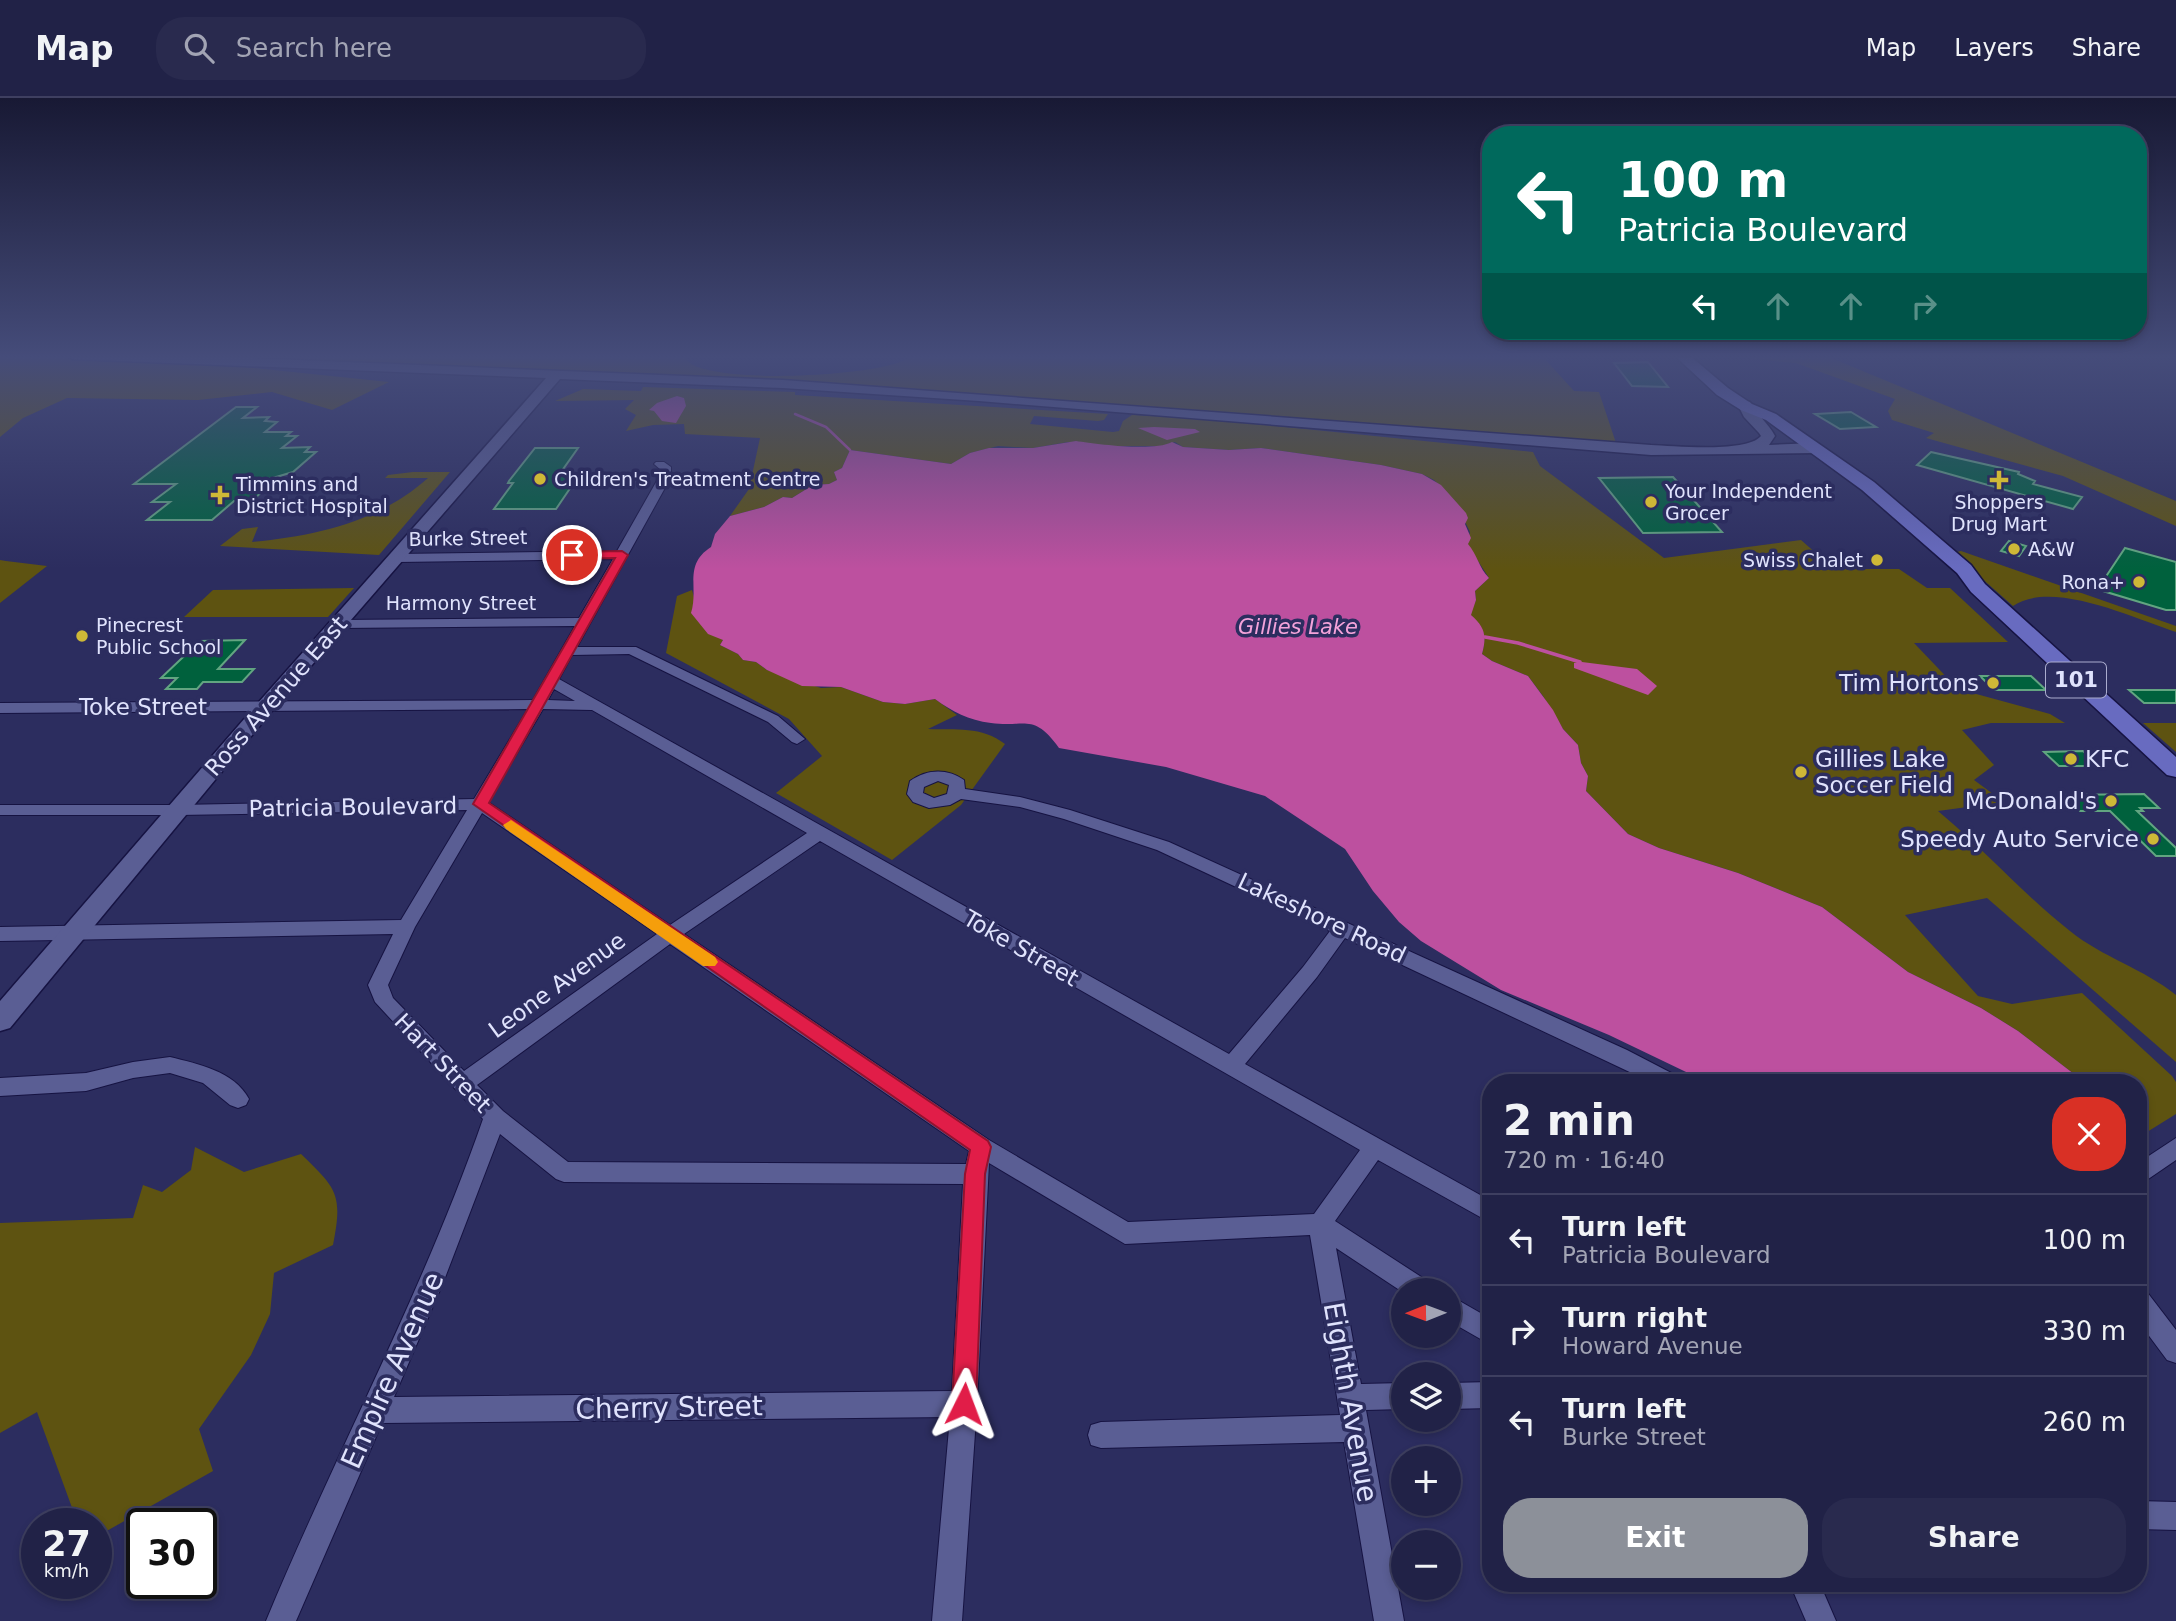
<!DOCTYPE html>
<html lang="en">
<head>
<meta charset="utf-8">
<style>
  body { margin:0; font-family:"DejaVu Sans",sans-serif; background:#292a4e; color:#f1f3f6; height:100vh; display:flex; flex-direction:column; font-size:26px; white-space:nowrap }
  * { box-sizing:border-box; margin:0 }
  p { font-size:23px; color:#a2a4b4 }
  .icon { flex:none; width:38px; height:38px; fill:none; stroke:currentColor; stroke-width:2; stroke-linecap:round; stroke-linejoin:round }
  .map { position:relative; flex:1; overflow:hidden }
  .panel { position:absolute; left:1482px; top:976px; width:665px; height:518px; display:flex; flex-direction:column; background:#212247; border-radius:28px; box-shadow:0 4px 10px #0003,0 0 0 2px #3e3f60 }
  .panel>* { flex:none }
  .hud { position:absolute; left:1482px; top:28px; width:665px; height:214px; border-radius:28px; box-shadow:0 4px 10px #0003,0 0 0 2px #3e3f60; background:#00695c; color:#fff; overflow:hidden }
  .needle { width:46px; rotate:269deg }
  .fabs { position:absolute; left:1391px; top:1180px; display:grid; gap:14px }
  .fabs a { display:grid; place-items:center; width:70px; height:70px; border-radius:50%; background:#212247; box-shadow:0 4px 10px #0003,0 0 0 2px #3e3f60; font-size:35px }
  .speed { position:absolute; left:21px; top:1410px; display:flex; gap:14px; font-size:35px; font-weight:700; text-align:center }
  .speed>* { display:grid; place-content:center; width:91px; height:91px; border-radius:50%; background:#212247; box-shadow:0 4px 10px #0003,0 0 0 2px #3e3f60; line-height:1 }
  .speed small { font-size:18px; font-weight:400 }
  .speed .limit { border:4px solid #111; border-radius:10px; background:#fff; color:#111 }
  .pin { position:absolute; display:grid; place-items:center; width:60px; height:60px; color:#fff; margin:-30px; border:4px solid #fff; border-radius:50%; box-shadow:0 2px 7px #0007 }
  .me { position:absolute; width:77px; margin:-38px; rotate:3deg; stroke-linejoin:round; filter:drop-shadow(0 0 5px #0008) }
  .turn { display:flex; align-items:center; gap:24px; height:147px; padding:0 21px; font-size:32px }
  .turn .icon { width:91px; height:91px; stroke-width:2.5 }
  .turn b { display:block; font-size:49px; line-height:60px }
  .lanes { display:flex; align-items:center; height:66px; padding:0 21px; background:#0003; justify-content:center; gap:35px; direction:ltr }
  .lanes .off { opacity:.35 }
  .round { display:grid; place-items:center; flex:none; width:74px; height:74px; border-radius:28px; background:#292a4e }
  .summary { display:flex; align-items:center; justify-content:space-between; height:119px; padding:0 21px }
  h1 { font-size:42px; font-weight:600; line-height:52px }
  .action { display:flex; gap:14px; margin-top:auto; padding:14px 21px }
  .action a { flex:1; height:80px; border-radius:28px; background:#8c9099; color:#fff; font-size:28px; font-weight:600; line-height:80px; text-align:center }
  .action a+a { background:#292a4e; color:#f1f3f6 }
  ul { padding:0; list-style:none }
  li { display:flex; align-items:center; gap:21px; height:91px; padding:0 21px; border-top:2px solid #3e3f60 }
  li div { flex:1 }
  li b { display:block; font-size:26px }
  li em { font-style:normal }
  header { display:flex; align-items:center; gap:42px; box-sizing:border-box; height:98px; padding:0 35px; background:#212247; border-bottom:2px solid #3e3f60 }
  header strong { font-size:33px }
  nav { display:flex; gap:38px; margin-inline-start:auto; font-size:24px }
  .search { width:490px; height:63px; background:#292a4e; display:flex; align-items:center; gap:18px; box-sizing:border-box; padding:0 24px; border-radius:28px; color:#a2a4b4; font-size:26px }
  .map>svg:first-child { display:block }
  .green { fill:#5e5311 }
  .water { fill:#bd509f }
  .lines { fill:none; stroke-linecap:round; stroke-linejoin:round }
  .stream-far1 { stroke:#bd509f; stroke-width:2.5 }
  .stream { stroke:#bd509f; stroke-width:3.5 }
  .building { fill:#00613d; stroke:#62a581; stroke-width:2 }
  .minor-casing { stroke:#161342; stroke-width:2 }
  .secondary-casing { stroke:#161342; stroke-width:3 }
  .primary-casing { stroke:#161342; stroke-width:3 }
  .minor { fill:#5a5e94; fill-rule:evenodd }
  .secondary { fill:#5a5e94; fill-rule:evenodd }
  .primary { fill:#686bc0; fill-rule:evenodd }
  .route { fill:#e11d48; stroke:#92132f; stroke-width:2 }
  .slow { fill:#f59e0b }
  .poi-dot { fill:#ceb837; stroke:#2c2d5f; stroke-width:2.5 }
  .labels { text-anchor:middle; stroke-width:7; stroke-linejoin:round; paint-order:stroke }
  .far-poi-label { font-size:19px; fill:#e0e3fd; stroke:#2c2d5f; text-anchor:start }
  .far-street-label { font-size:19px; fill:#e0e3fd; stroke:#2c2d5f }
  .far-water-label { font-size:21px; font-style:italic; fill:#f4a3da; stroke:#2c2d5f }
  .shield { fill:#2c2d5f; stroke:#aaacce; stroke-width:2 }
  .shield-label { font-size:21px; font-weight:bold; fill:#e0e3fd }
  .poi-label { font-size:23px; fill:#e0e3fd; stroke:#2c2d5f; text-anchor:end }
  .street-label { font-size:23px; fill:#e0e3fd; stroke:#2c2d5f }
  .near-street-label { font-size:28px; fill:#e0e3fd; stroke:#2c2d5f }
</style>
</head>
<body>
<header>
<strong>Map</strong>
<div class="search"><svg class="icon" aria-label="search" viewBox="0 0 24 24"><circle cx="10" cy="10" r="6"/><path d="M15 15l6 6"/></svg>Search here</div>
<nav><a>Map</a><a>Layers</a><a>Share</a></nav>
</header>
<div class="map">
<svg width="2176" height="1523" viewBox="0 0 2176 1523">
  <rect width="100%" height="100%" fill="#2c2d5f"/>
  <path class="green" d="M0,257H683C686,261 690,266 695,268C735,284 844,278 886,268C897,266 907,261 917,257H1528L1544,260L1574,293L1599,294L1616,345L878,288L715,279L256,262L244,269L389,284L332,312L272,294L198,302L67,300L23,320L0,339Z
    M1717,257H1824L2176,403V428L2063,378L1926,340L1934,335L1892,322L1888,313L1895,301L1796,265Z
    M643,289L795,294V297L1108,316L1104,322L1098,323L1034,318L1030,326L1113,334L1119,333L1123,323L1132,317L1195,320L1533,354L1540,368L1664,460L1801,442L1834,471H1899L1927,490H1950L2008,544L1914,545L1958,591L2050,616L2065,625H1991L1962,632L1994,667L1974,682L2004,704L1938,713C1984,751 2023,796 2070,833C2102,859 2144,871 2176,897V964L1987,800L1905,817L1978,898L2012,906L2082,895L2172,978L2176,984V1016L2139,1039L2138,985H2082L2074,976L2018,933L1981,910L1908,874L1822,809L1738,775L1659,750L1628,736L1586,693L1588,678L1581,665L1578,647L1563,631L1543,598L1528,578L1492,563L1482,556C1487,538 1484,529 1470,517L1476,502L1475,493L1489,480L1467,446L1470,434L1455,403L1434,382L1422,376L1381,367L1261,350L1229,352L1183,349L1175,344L1162,348H1111L1068,344L1033,350L998,348L970,355L951,366L850,352L842,370L834,374L837,382L829,386L813,387L792,400L783,399L764,409L730,418L749,391L760,340L685,336L684,326L653,327L626,333L636,317L625,311L634,302L555,303L583,291L641,293Z
    M413,374H450L379,457L220,448L242,431L258,429L252,444C315,438 379,424 428,380H385L388,377Z
    M1961,453L2176,528V534C2135,521 2052,481 2013,508L1953,455Z
    M0,462L6,463L47,468L0,505Z
    M354,490L328,519H184L213,492Z
    M692,492L695,503L723,542L720,547L738,556L743,562L756,564L767,572L821,590L841,589L883,604L905,606L935,601L957,617L928,631C955,632 982,628 1005,646L961,707L892,762L776,695L822,658L789,621L666,555L677,498Z
    M2143,625H2176V654Z
    M195,1049L244,1074L301,1056C337,1091 343,1096 333,1147L274,1175L270,1216L251,1257L199,1331L213,1373L96,1439V1426H78L37,1314L0,1335V1125L133,1120L143,1087L162,1094L191,1072Z"/>
  <path class="water" d="M677,298L684,300L686,308L676,325L662,323L654,313L649,312L657,305Z
    M1154,329L1195,331L1200,334L1167,342L1138,330Z
    M1076,343C1097,346 1153,354 1172,344L1183,349L1229,352L1261,350L1381,367L1422,376L1441,387L1466,415L1468,420L1465,426L1471,440L1468,446C1477,456 1479,470 1489,480L1475,493L1476,502L1471,517C1485,529 1487,538 1482,556L1492,563L1528,578L1553,612L1563,631L1578,647L1581,665L1588,678L1586,693L1628,736L1659,750L1738,775L1822,809L1908,874L1981,910L2018,933L2074,976L2082,985H1709L1609,937L1501,892L1421,843L1399,824L1373,793L1345,751L1265,698L1166,669L1059,650C1033,614 1025,630 991,625C968,622 953,614 935,601L905,606L883,604L841,589L802,588L767,572L756,564L743,562L738,556L720,547L723,542L708,536L691,515C699,490 683,467 711,449L715,436L730,418L764,409L783,399L792,400L813,387L829,386L837,382L834,374L842,370L850,352L951,366L970,355L989,350H1033Z
    M1582,564L1637,571L1657,588L1648,597L1574,570V565Z"/>
  <g class="lines">
    <path class="stream-far1" d="M795,316L826,329L850,352"/>
    <path class="stream" d="M1485,539L1518,545L1580,564"/>
  </g>
  <path class="building" d="M1648,264L1668,289L1632,288L1614,265Z
    M236,309H257L243,320L269,319L265,323L277,324L265,334H291L286,338H297L282,350L310,349L305,354H316L293,374L266,382L268,388L252,403H234L212,422H147L170,404H152L176,386H134Z
    M1851,314L1876,329L1840,331L1815,316Z
    M535,350H578L559,377L571,378L566,386H573L556,411H494L513,385H508L509,383Z
    M1931,354L2019,374L2018,376L2035,383L2033,386L2082,399L2073,411L1917,367Z
    M1673,379L1722,434L1643,435L1599,380Z
    M2009,443L2026,448L2019,458L2001,453Z
    M2125,450L2176,464V512H2166L2103,493L2099,489Z
    M245,542L218,571H254L242,584H203L197,591H166L177,580H161L200,543Z
    M1980,578H2031L2046,592H1994Z
    M2129,592H2176V605H2144Z
    M2083,653L2099,668H2059L2044,654Z
    M2144,696L2159,710H2140L2143,713H2137L2176,750V758H2156L2110,713H2079L2063,697Z"/>
  <g class="lines">
    <g class="minor-casing">
      <path id="minor" d="M656,364H664L671,369V379L577,549H636L778,618L805,641L797,646L792,644L768,624L629,556L572,557L559,581L1229,956L1303,869L1330,833L1157,752L1064,721L1020,709L961,701L950,707L929,710L913,704L907,696L910,683C927,671 947,670 964,682L965,691L1020,699L1070,712L1169,744L1627,952L1679,979L1682,985H1653L1345,840L1317,879L1245,966L1491,1103V1125L1378,1062L1335,1123L1429,1184L1432,1192H1404V1195L1336,1150L1361,1286L1404,1285V1311L1366,1312L1404,1523H1374L1344,1344L1101,1350L1091,1347L1088,1337L1091,1327L1101,1324L1340,1317L1310,1137L1125,1146L989,1065L977,1306L962,1523H932L950,1319L382,1325L296,1523H266C336,1354 423,1194 483,1021L375,904L368,887L393,836L0,843V829L401,822L467,712L178,717H0V707H178L474,701L528,611L0,615V605L533,602L575,528L339,530L332,526L339,522L579,520L613,461L397,464L391,460L397,456L617,453L659,379L661,372L654,366ZM554,591L575,603L548,602ZM543,611L592,612L807,735L670,827L488,704ZM938,683L949,687L947,696L934,700L923,695L924,689ZM482,715L657,836L464,973L393,900L388,887L415,829ZM820,743L1360,1052L1314,1116L1128,1124L989,1042L684,836ZM670,846L969,1053L966,1066L568,1064L503,1013L477,987ZM500,1036L556,1081L564,1084L963,1086L952,1293L394,1299L443,1185Z
        M170,959C198,966 234,973 249,1001L246,1007L238,1010L230,1007L203,985L170,975L133,980L86,993L0,998V980L86,975L133,964Z
        M2176,1040V1062L2138,1088V1065Z
        M2138,1191L2147,1194L2176,1232V1265L2167,1262L2138,1223Z
        M1449,1197L1491,1221V1247L1449,1223Z
        M1491,1284V1310L1449,1311V1285Z
        M2138,1403L2176,1404V1432L2138,1431Z
        M1790,1486H1820L1836,1523H1806Z"/>
    </g>
    <g class="secondary-casing">
      <path id="secondary" d="M66,257H177L783,282L1651,347C1674,348 1747,355 1761,338L1759,335L1744,319L1738,307L1745,303L1750,304C1757,317 1768,325 1775,338L1769,347L1816,345L1824,350L1816,355L1651,357L979,303L783,290L560,281L272,613L10,930L0,933V903L258,605L546,280L72,261Z"/>
    </g>
    <g class="primary-casing">
      <path id="primary" d="M1674,257H1689L1728,290L1752,306L1776,316L1874,384L1971,467L1985,486L2176,659V679L2167,677L1971,494L1957,475L1862,392L1766,322L1741,312L1717,297Z"/>
    </g>
    <use href="#minor" class="minor"/>
    <use href="#secondary" class="secondary"/>
    <use href="#primary" class="primary"/>
  </g>
  <linearGradient id="sky" x2="0" y2="1"><stop stop-color="#181934"/><stop offset="0.55" stop-color="#454c7a"/><stop offset="1" stop-color="#454c7a" stop-opacity="0"/></linearGradient>
  <rect width="2176" height="471" fill="url(#sky)"/>
  <path class="route" d="M622,453L628,457L489,705L988,1043L991,1049L985,1076L976,1306L972,1315L964,1318L955,1315L952,1306L965,1076L970,1052L473,706L615,460L572,461L567,457L572,454Z"/>
  <path class="slow" d="M511,722L715,859L718,864L715,868H703L506,731L503,727Z"/>
  <g class="poi-dot">
    <circle cx="540" cy="381" r="7"/>
    <path d="M1995.5 371.5h7v7h7v7h-7v7h-7v-7h-7v-7h7z"/>
    <path d="M216.5 386.5h7v7h7v7h-7v7h-7v-7h-7v-7h7z"/>
    <circle cx="1651" cy="404" r="7"/>
    <circle cx="2014" cy="451" r="7"/>
    <circle cx="1877" cy="462" r="7"/>
    <circle cx="2139" cy="484" r="7"/>
    <circle cx="82" cy="538" r="7"/>
    <circle cx="1993" cy="585" r="7"/>
    <circle cx="2071" cy="661" r="7"/>
    <circle cx="1801" cy="674" r="7"/>
    <circle cx="2111" cy="703" r="7"/>
    <circle cx="2153" cy="741" r="7"/>
  </g>
  <g class="labels">
    <g class="far-poi-label">
      <text x="554" y="388">Children's Treatment Centre</text>
      <text x="236" y="393">Timmins and<tspan x="236" dy="22">District Hospital</tspan></text>
      <text x="1665" y="400">Your Independent<tspan x="1665" dy="22">Grocer</tspan></text>
      <text x="1999" y="411" text-anchor="middle">Shoppers<tspan x="1999" dy="22">Drug Mart</tspan></text>
      <text x="2028" y="458">A&amp;W</text>
      <text x="1863" y="469" text-anchor="end">Swiss Chalet</text>
      <text x="2125" y="491" text-anchor="end">Rona+</text>
      <text x="96" y="534">Pinecrest<tspan x="96" dy="22">Public School</tspan></text>
    </g>
    <g class="far-street-label">
      <text transform="translate(468 440) rotate(-1)" y="7">Burke Street</text>
      <text x="461" y="512">Harmony Street</text>
    </g>
    <g class="far-water-label">
      <text x="1298" y="536">Gillies Lake</text>
    </g>
    <rect class="shield" x="2046" y="564.5" width="60" height="35" rx="5"/>
    <g class="shield-label">
      <text x="2076" y="589">101</text>
    </g>
    <g class="poi-label">
      <text x="1979" y="593">Tim Hortons</text>
      <text x="1815" y="669" text-anchor="start">Gillies Lake<tspan x="1815" dy="26">Soccer Field</tspan></text>
      <text x="2085" y="669" text-anchor="start">KFC</text>
      <text x="2097" y="711">McDonald's</text>
      <text x="2139" y="749">Speedy Auto Service</text>
    </g>
    <g class="street-label">
      <text transform="translate(276 598) rotate(-49)" y="8">Ross Avenue East</text>
      <text x="143" y="617">Toke Street</text>
      <text transform="translate(353 709) rotate(-1)" y="8">Patricia Boulevard</text>
      <text transform="translate(1322 820) rotate(25)" y="8">Lakeshore Road</text>
      <text transform="translate(1021 850) rotate(30)" y="8">Toke Street</text>
      <text transform="translate(557 887) rotate(-36)" y="8">Leone Avenue</text>
      <text transform="translate(443 965) rotate(46)" y="8">Hart Street</text>
    </g>
    <g class="near-street-label">
      <text transform="translate(392 1272) rotate(-66)" y="10">Empire Avenue</text>
      <text transform="translate(1351 1304) rotate(80)" y="10">Eighth Avenue</text>
      <text transform="translate(669 1309) rotate(-1)" y="10">Cherry Street</text>
    </g>
  </g>
</svg>
<div class="fabs">
<a><svg class="needle" viewBox="-14 -14 28 28"><path d="M0-13l5 13h-10z" fill="#e53935"/><path d="M0 13l5-13h-10z" fill="#a2a4b4"/></svg></a>
<a><svg class="icon" aria-label="layers" viewBox="0 0 24 24"><path d="M12 4l9 5-9 5-9-5zM3 14l9 5 9-5"/></svg></a>
<a>+</a>
<a>−</a>
</div>
<div class="speed"><div>27<small>km/h</small></div><div class="limit">30</div></div>
<div class="pin" style="left:572px;top:457px;background:#d93025"><svg class="icon" aria-label="arrive" viewBox="0 0 24 24"><path d="M6 21V4h12l-3 4 3 4H6"/></svg></div>
<svg class="me" style="left:964px;top:1306px" viewBox="-20 -20 40 40"><path d="M0-17L14 15 0 8-14 15z" fill="#e11d48" stroke="#fff" stroke-width="4"/></svg>
<div class="hud">
<div class="turn"><svg class="icon" aria-label="left" viewBox="0 0 24 24"><path d="M17 20v-9H6M10 6l-5 5 5 5"/></svg><div><b>100 m</b>Patricia Boulevard</div></div>
<div class="lanes"><svg class="icon" aria-label="left" viewBox="0 0 24 24"><path d="M17 20v-9H6M10 6l-5 5 5 5"/></svg><svg class="icon off" aria-label="ahead" viewBox="0 0 24 24"><path d="M12 20V5M6 11l6-6 6 6"/></svg><svg class="icon off" aria-label="ahead" viewBox="0 0 24 24"><path d="M12 20V5M6 11l6-6 6 6"/></svg><svg class="icon off" aria-label="right" viewBox="0 0 24 24"><path d="M7 20v-9h11M14 6l5 5-5 5"/></svg></div>
</div>
<section class="panel">
<div class="summary"><div><h1>2 min</h1><p>720 m · 16:40</p></div><a class="round" style="background:#d93025;color:#fff"><svg class="icon" aria-label="close" viewBox="0 0 24 24"><path d="M6 6l12 12M18 6L6 18"/></svg></a></div>
<ul>
<li><svg class="icon" aria-label="left" viewBox="0 0 24 24"><path d="M17 20v-9H6M10 6l-5 5 5 5"/></svg><div><b>Turn left</b><p>Patricia Boulevard</p></div><em>100 m</em></li>
<li><svg class="icon" aria-label="right" viewBox="0 0 24 24"><path d="M7 20v-9h11M14 6l5 5-5 5"/></svg><div><b>Turn right</b><p>Howard Avenue</p></div><em>330 m</em></li>
<li><svg class="icon" aria-label="left" viewBox="0 0 24 24"><path d="M17 20v-9H6M10 6l-5 5 5 5"/></svg><div><b>Turn left</b><p>Burke Street</p></div><em>260 m</em></li>
</ul>
<div class="action"><a>Exit</a><a>Share</a></div>
</section>
</div>
</body>
</html>
